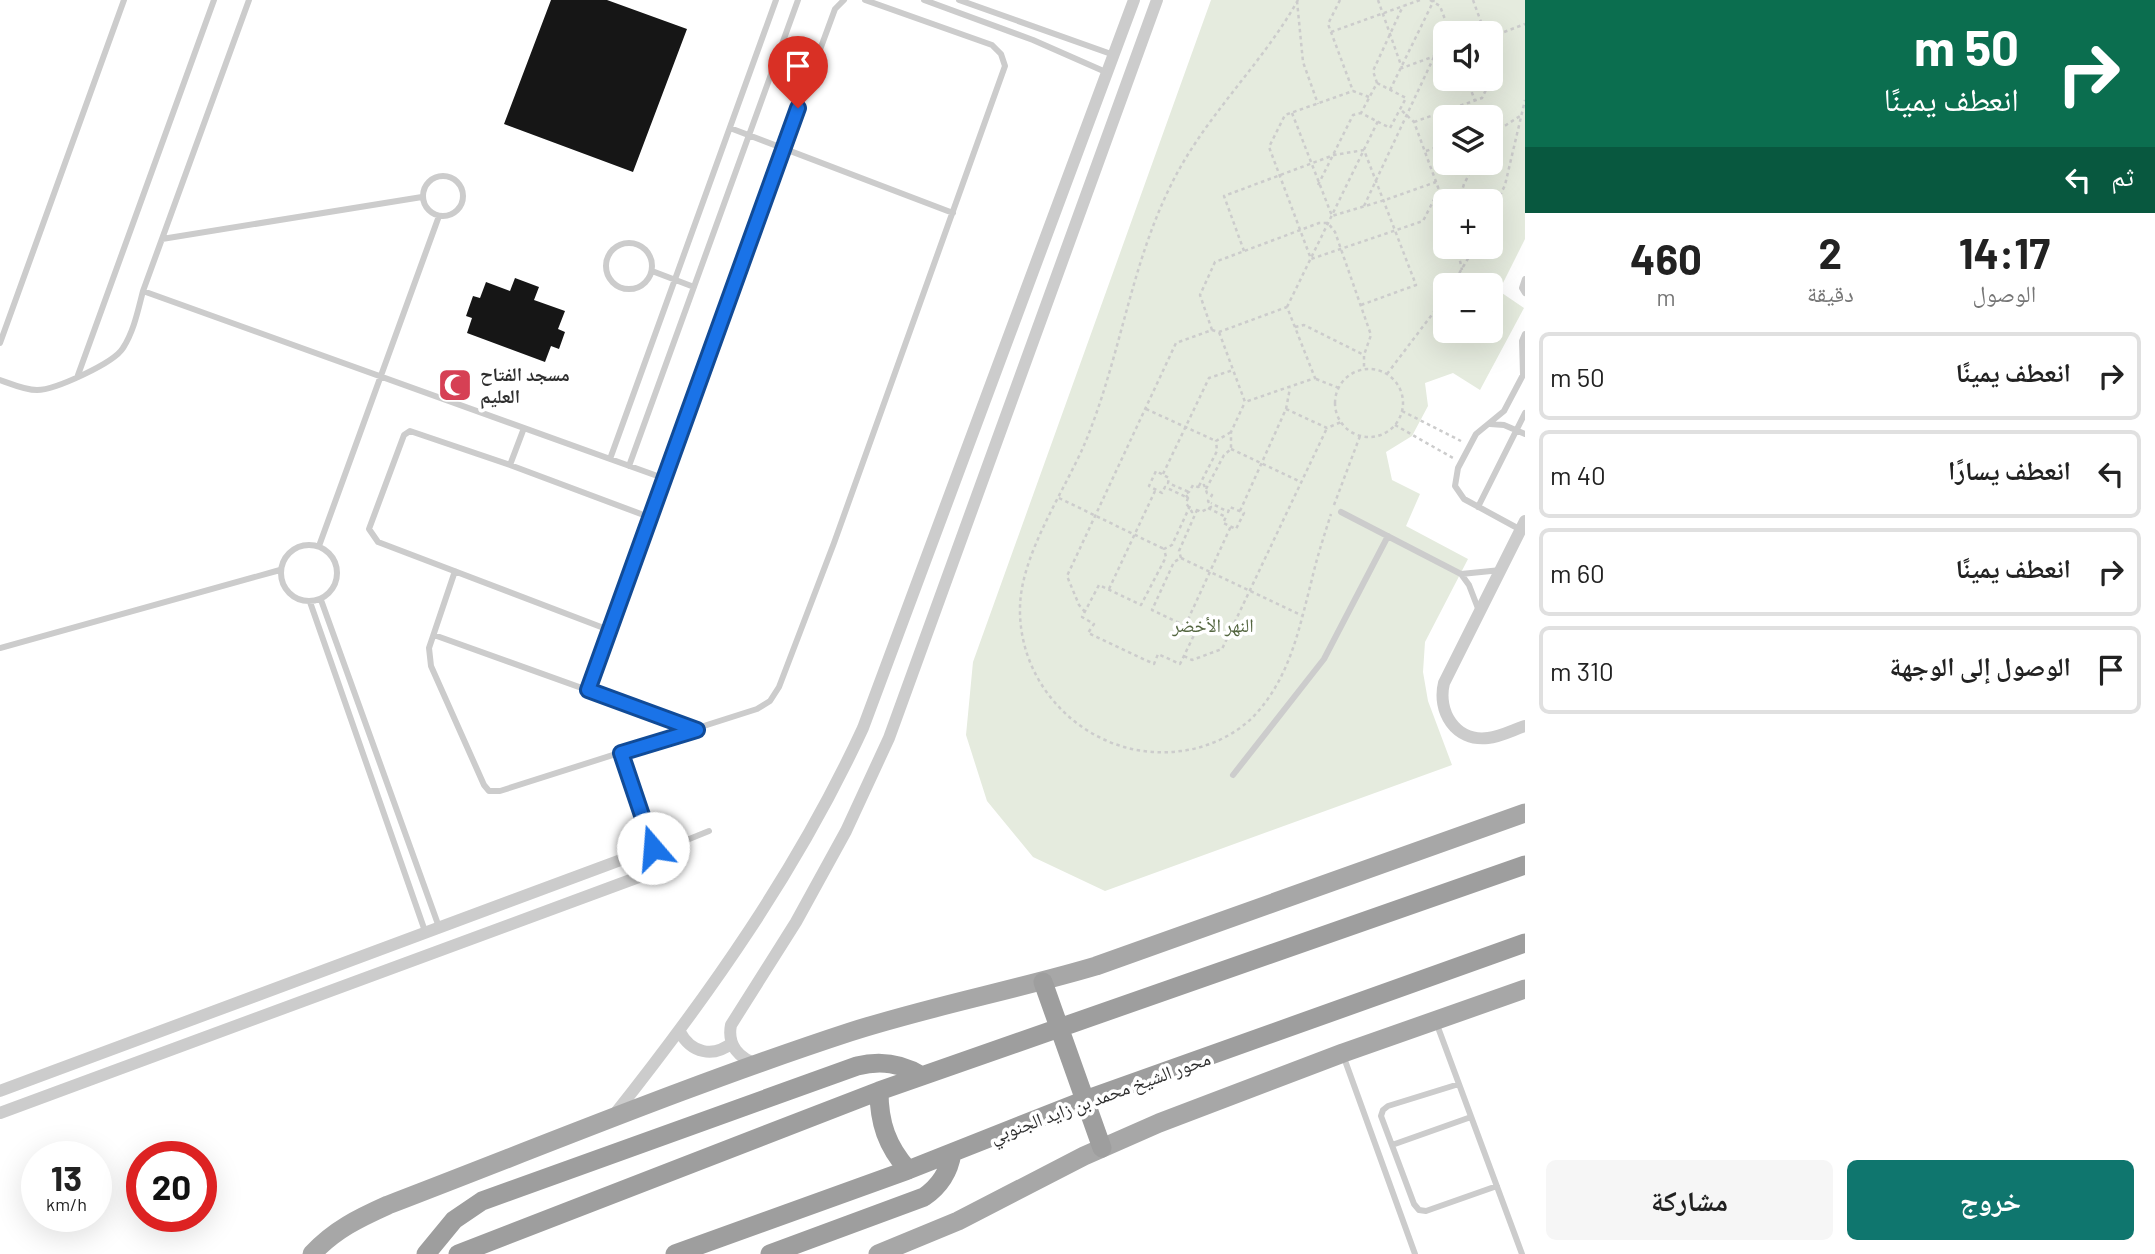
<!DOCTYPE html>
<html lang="ar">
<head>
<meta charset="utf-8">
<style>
  body { margin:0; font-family:Barlow,"Noto Naskh Arabic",sans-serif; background:#f6f6f6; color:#222; direction:rtl; height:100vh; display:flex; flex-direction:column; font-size:26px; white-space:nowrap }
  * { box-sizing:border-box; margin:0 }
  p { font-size:23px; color:#767676 }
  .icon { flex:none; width:38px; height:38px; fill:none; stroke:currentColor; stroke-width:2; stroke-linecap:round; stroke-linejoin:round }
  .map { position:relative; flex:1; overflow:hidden; direction:ltr }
  .details { display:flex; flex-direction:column; background:#fff; width:630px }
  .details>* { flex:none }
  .banner { background:#0b6e4f; color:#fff; overflow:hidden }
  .buttons { position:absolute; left:1433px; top:21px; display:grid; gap:14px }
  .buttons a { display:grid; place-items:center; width:70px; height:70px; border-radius:10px; background:#fff; box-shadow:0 7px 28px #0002; font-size:35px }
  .speed { position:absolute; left:21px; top:1141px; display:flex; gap:14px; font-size:35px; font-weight:700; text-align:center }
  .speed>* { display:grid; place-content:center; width:91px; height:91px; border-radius:50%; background:#fff; box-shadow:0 7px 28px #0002; line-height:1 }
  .speed small { font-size:18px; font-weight:400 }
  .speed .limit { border:10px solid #d22; background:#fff; color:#111 }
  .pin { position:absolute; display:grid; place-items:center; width:60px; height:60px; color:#fff; margin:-72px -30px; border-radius:50% 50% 50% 0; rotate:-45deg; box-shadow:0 0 7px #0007 }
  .pin .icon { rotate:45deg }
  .me { position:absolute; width:77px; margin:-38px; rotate:342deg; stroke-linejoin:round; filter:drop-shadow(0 0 5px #0008) }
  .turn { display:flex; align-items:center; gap:24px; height:147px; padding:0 21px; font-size:32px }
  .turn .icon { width:91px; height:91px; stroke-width:2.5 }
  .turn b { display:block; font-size:49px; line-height:60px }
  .then { display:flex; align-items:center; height:66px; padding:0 21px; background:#0003; gap:14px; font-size:26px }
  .eta { display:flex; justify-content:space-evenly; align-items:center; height:119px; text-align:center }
  .eta b { font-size:42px; font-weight:700; line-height:49px }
  .button { display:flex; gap:14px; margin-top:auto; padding:14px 21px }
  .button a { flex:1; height:80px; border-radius:10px; background:#0f766e; color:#fff; font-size:28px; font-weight:700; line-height:80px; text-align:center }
  .button a+a { background:#f6f6f6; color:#222 }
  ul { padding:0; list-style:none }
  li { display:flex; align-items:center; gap:21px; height:88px; margin:0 14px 10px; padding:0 7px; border:4px solid #e0e0e0; border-radius:10px }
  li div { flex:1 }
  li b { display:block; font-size:26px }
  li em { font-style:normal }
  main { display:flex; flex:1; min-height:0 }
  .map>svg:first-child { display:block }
  .green { fill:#e5ebde; fill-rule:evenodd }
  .building { fill:#161616 }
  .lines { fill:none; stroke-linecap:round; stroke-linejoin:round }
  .path { stroke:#ccc; stroke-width:2.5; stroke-dasharray:3.5 3.5; stroke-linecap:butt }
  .service { stroke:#ccc; stroke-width:6 }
  .minor { stroke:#ccc; stroke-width:12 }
  .primary { stroke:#a7a7a7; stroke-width:19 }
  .trunk { stroke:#9e9e9e; stroke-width:19 }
  .route-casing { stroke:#114b97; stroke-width:18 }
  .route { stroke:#1a73e8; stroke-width:12 }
  .labels { text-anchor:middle; stroke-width:7; stroke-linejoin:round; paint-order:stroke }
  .poi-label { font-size:19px; font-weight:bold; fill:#2f2f2f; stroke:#fff; text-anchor:start }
  .park-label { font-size:19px; fill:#546640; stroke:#fff }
  .street-label { font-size:19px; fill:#2f2f2f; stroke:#fff }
</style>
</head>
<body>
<main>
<section class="details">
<div class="banner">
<div class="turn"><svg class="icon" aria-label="right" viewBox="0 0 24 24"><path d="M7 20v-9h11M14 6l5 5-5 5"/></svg><div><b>50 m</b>انعطف يمينًا</div></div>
<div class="then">ثم<svg class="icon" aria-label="left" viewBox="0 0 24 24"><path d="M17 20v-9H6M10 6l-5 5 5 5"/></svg></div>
</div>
<div class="eta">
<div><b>14:17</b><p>الوصول</p></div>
<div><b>2</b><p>دقيقة</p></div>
<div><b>460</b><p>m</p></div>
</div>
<ul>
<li><svg class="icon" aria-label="right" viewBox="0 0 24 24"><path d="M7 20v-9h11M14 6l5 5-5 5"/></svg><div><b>انعطف يمينًا</b></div><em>50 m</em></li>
<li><svg class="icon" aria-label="left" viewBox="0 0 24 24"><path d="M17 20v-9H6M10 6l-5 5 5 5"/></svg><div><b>انعطف يسارًا</b></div><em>40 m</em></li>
<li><svg class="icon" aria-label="right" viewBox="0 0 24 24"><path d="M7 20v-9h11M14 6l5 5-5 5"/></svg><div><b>انعطف يمينًا</b></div><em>60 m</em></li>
<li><svg class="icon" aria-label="arrive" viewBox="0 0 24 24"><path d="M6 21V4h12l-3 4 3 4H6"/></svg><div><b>الوصول إلى الوجهة</b></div><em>310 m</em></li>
</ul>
<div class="button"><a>خروج</a><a>مشاركة</a></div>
</section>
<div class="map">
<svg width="1525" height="1254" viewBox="0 0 1525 1254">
  <rect width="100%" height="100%" fill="#fff"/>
  <path class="green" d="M1211,0H1525V239L1499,291L1524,308L1480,390L1453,373L1425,383L1428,406L1412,436L1386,452L1392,480L1420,494L1406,526L1468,559L1425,642L1423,672L1428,701L1452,765L1105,891L1033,857L987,801L966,735L973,662ZM1446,33H1491V79H1446ZM1446,117H1491V163H1446ZM1446,201H1491V247H1446ZM1446,285H1491V331H1446Z"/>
  <path class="building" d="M551,0H607L687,29L633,172L504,124Z
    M515,278L539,287L534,300L565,311L558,329L565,332L559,349L551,346L545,362L467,333L472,318L466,316L473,296L480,298L486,282L510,291Z"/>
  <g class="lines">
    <path class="path" d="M1298,0C1261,66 1203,118 1170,187C1130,268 1120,359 1085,443C1064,492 1021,554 1020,607C1018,693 1096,763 1181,751C1207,748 1233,736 1252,718C1290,679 1299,629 1312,579C1317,557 1324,536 1331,514
      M1340,0L1328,24L1353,91
      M1378,0L1402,68L1446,52
      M1430,0L1440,6L1450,33
      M1473,0L1485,33
      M1297,1L1303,62L1318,104
      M1331,32L1420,0
      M1491,37L1525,24
      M1467,79L1475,101
      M1377,83L1406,98L1390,128L1361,113Z
      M1377,83L1373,71L1403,6
      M1390,90L1434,0
      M1369,97L1353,91L1285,115L1269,147L1311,259L1423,221L1439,190L1414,122L1400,109
      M1292,113L1332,216L1385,200L1436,182
      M1414,122L1482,98L1497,67L1491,49
      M1491,141L1500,129L1520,116
      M1426,151L1446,144
      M1318,185L1353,115L1361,113
      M1459,201L1464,184L1475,163
      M1364,206L1448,27
      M1491,215L1505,185L1525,100
      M1457,247L1462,270
      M1244,251L1224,196L1334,155L1364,150L1416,285L1361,305
      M1452,285L1475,247
      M1287,307L1378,121
      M1295,327L1304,325L1364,355
      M1212,330L1200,295L1215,262L1319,223H1328L1335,232L1371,335L1364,355V370
      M1335 403a34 34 0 1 1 68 0a34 34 0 1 1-68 0Z
      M1387,374L1446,296
      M1316,379L1339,388
      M1146,409L1216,441
      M1286,409L1327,428L1341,422
      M1402,411L1461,441
      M1395,425L1453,458
      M1231,449L1301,482
      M1163,474L1209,378L1233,370
      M1199,486L1217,451L1216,441L1231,432
      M1206,489L1224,455L1231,449V432L1245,402
      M1059,498L1164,549
      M1188,498L1185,494L1189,492L1193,485L1198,487L1204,485L1207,493L1212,495L1208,501L1211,507L1201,512L1197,510L1192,512L1186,503L1188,498L1165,487L1162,493L1149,486L1156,471L1169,478L1168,483L1189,492
      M1334,505L1360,436
      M1190,506L1172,545L1164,549L1166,557L1141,605L1099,585L1082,617L1094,624L1088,633L1154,664L1158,654L1180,664L1196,631L1152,610L1174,562L1181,558L1179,551L1197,510
      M1208,508L1226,517L1223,523L1236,529L1244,513L1230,507L1228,512L1211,503
      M1240,511L1286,409L1290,388
      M1181,558L1303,616
      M1109,589L1155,491
      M1085,612L1079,605L1067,576L1176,343L1212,330L1219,332L1287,307L1315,378L1245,402L1219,332
      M1185,626L1231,526
      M1184,656L1192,660L1222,649L1327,428"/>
    <path class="service" d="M924,0L1033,40L1108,73
      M959,0L1114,55
      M730,128L953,213
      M423 196a20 20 0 1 1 40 0a20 20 0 1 1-40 0Z
      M162,239L422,197
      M606 266a23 23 0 1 1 46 0a23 23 0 1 1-46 0Z
      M652,271L694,287
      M1525,279L1522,288L1525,293
      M143,291L663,478
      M0,343L124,0
      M78,375L214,0
      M0,380C12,384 24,390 37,390C55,390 114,363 123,348C134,331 138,310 143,291L249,0
      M1490,424L1504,425L1525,434
      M610,459L776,0
      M510,465L524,428
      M629,466L798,0
      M1478,507L1525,413
      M1341,512L1461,574L1469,585L1479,611
      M1521,530L1464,499L1455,486L1458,468L1476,434L1504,411L1523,375L1522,341L1525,334
      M281 573a28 28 0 1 1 56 0a28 28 0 1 1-56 0Z
      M319,546L439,216
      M455,571L429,648L431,666L484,785L489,791H500L757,709L770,701L779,687L834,543L1005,66L1001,54L992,45L865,0
      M1461,574L1501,570
      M321,600L439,927
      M310,602L426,934
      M609,630L378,542L369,529L404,435L410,431L510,465L649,517
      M434,635L696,729
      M0,648L280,570
      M588,690L672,452L835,9L844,0
      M621,753L653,848
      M1233,775L1324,659L1388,536
      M662,850L709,831
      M1436,1022L1522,1254
      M1343,1055L1415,1254
      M1459,1084L1388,1106L1383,1110L1381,1116L1414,1204L1419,1210L1426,1211L1497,1186
      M1392,1145L1471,1117"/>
    <path class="minor" d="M1525,521L1444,683C1437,711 1455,742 1488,738C1500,737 1513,730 1525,726
      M680,1032C691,1053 713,1058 732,1043
      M758,1064C739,1059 727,1045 731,1025L796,922L846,831L889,738L1157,0
      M0,1091L653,848C665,849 669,858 663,868L0,1113
      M614,1115C710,994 798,869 863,728L1134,0"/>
    <path class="primary" d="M312,1254C334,1230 359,1218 388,1205C542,1146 694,1083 850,1032C931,1006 1015,990 1096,966L1525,813
      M878,1254L958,1221L1084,1156L1159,1123L1343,1053L1525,989"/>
    <path class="trunk" d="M1043,982L1102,1148
      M879,1091C879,1123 887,1146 908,1170
      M426,1254L454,1220L482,1201L857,1066C881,1060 901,1063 922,1076
      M458,1254L879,1091L1525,865
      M675,1254L908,1170L1085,1100L1525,943
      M770,1254L924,1197C940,1186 949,1172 952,1153"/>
  </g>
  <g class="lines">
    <g class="route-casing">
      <path id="route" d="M653,848L621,753L697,730L588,690L798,108"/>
    </g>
    <use href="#route" class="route"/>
  </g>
  <defs>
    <g id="mosque-square" transform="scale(1.75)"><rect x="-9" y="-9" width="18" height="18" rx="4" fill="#d64054" stroke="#fff"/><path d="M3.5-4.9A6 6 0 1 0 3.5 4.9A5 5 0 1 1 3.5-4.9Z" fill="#fff"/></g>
  </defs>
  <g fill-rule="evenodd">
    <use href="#mosque-square" x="455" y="385"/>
  </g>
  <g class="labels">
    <g class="poi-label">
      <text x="480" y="381">مسجد الفتاح<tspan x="480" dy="22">العليم</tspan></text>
    </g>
    <g class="park-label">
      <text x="1213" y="632">النهر الأخضر</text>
    </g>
    <g class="street-label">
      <text transform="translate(1100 1097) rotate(-20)" y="7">محور الشيخ محمد بن زايد الجنوبي</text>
    </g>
  </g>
</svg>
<div class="buttons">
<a><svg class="icon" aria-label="sound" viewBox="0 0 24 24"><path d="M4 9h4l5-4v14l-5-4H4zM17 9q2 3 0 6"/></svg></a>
<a><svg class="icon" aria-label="layers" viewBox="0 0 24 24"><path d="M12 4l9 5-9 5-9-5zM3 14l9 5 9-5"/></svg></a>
<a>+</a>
<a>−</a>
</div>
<div class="speed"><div>13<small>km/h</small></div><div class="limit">20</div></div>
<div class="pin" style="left:798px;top:108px;background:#d93025"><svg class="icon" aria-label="arrive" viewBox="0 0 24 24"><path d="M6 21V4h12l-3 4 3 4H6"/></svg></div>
<svg class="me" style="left:653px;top:848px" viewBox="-20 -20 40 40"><circle r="19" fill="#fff"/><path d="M0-13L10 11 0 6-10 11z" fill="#1a73e8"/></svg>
</div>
</main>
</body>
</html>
